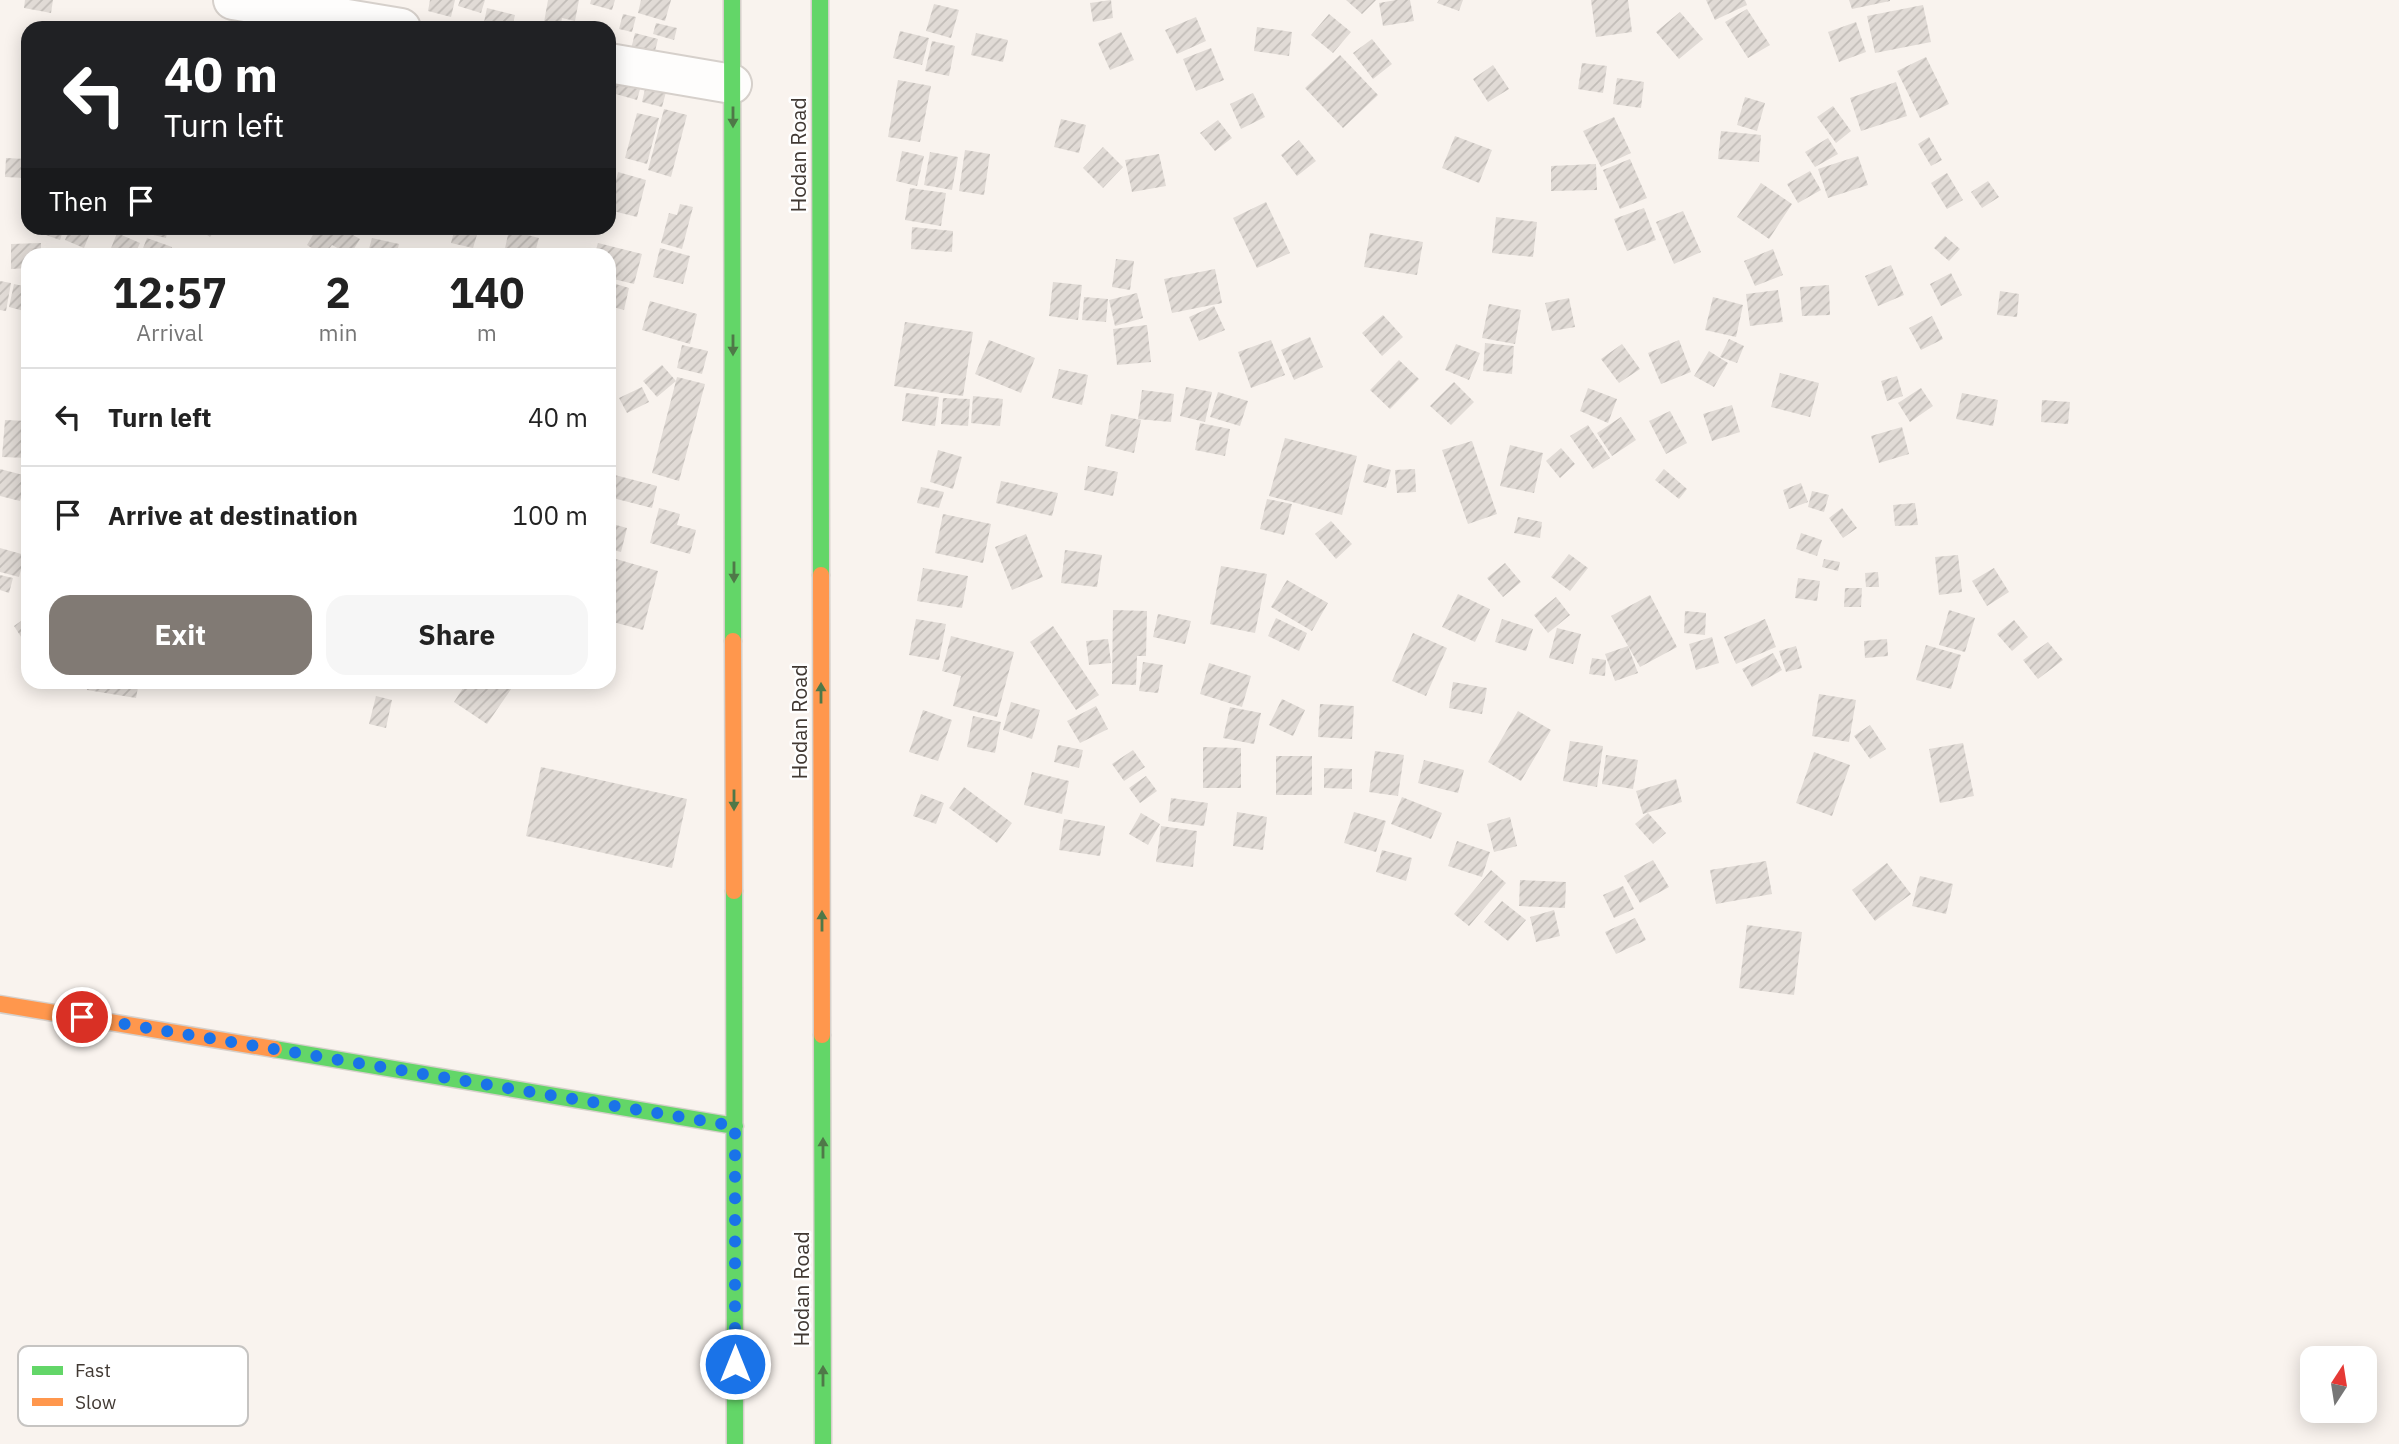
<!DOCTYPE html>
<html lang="en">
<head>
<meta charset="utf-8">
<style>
  body { margin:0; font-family:"IBM Plex Sans",sans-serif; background:#f6f6f6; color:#222; height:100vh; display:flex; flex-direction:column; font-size:26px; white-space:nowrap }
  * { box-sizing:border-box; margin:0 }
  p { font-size:23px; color:#767676 }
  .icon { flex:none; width:38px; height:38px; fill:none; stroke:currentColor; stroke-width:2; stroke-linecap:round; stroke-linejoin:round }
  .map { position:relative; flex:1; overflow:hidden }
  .side { position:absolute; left:21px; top:248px; width:595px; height:441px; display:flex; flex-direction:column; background:#fff; border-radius:21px; box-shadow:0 4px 18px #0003 }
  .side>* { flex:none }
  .guide { position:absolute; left:21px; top:21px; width:595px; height:214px; border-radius:21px; box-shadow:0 4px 18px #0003; background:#202124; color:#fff; overflow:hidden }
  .needle { width:46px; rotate:12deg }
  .tools { position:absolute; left:2300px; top:1346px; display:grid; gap:14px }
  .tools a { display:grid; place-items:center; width:77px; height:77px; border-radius:14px; background:#fff; box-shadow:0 4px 18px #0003; font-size:35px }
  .pin { position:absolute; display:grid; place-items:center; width:60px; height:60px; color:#fff; margin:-30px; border:4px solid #fff; border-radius:50%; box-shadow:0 2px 7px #0007 }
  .me { position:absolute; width:77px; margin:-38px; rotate:0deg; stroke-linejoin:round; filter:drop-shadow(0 0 5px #0008) }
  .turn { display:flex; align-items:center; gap:24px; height:147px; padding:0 28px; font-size:32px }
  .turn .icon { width:91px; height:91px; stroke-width:2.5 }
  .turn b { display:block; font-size:49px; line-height:60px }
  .then { display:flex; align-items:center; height:66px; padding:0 28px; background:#0003; gap:14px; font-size:26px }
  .eta { display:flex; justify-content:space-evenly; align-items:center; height:119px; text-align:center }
  .eta b { font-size:42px; font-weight:800; line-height:49px }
  .primary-button { display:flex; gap:14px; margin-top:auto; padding:14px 28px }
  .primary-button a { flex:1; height:80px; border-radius:21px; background:#817a74; color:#fff; font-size:28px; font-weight:800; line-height:80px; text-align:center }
  .primary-button a+a { background:#f6f6f6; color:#222 }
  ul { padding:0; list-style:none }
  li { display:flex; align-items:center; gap:21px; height:98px; padding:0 28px; border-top:2px solid #e0e0e0 }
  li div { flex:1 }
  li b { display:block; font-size:26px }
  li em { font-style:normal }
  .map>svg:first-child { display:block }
  .building { fill:url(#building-hatch) }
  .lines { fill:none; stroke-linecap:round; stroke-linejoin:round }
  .street-casing { stroke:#d6d0cb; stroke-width:42 }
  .fast-casing { stroke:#d6d0cb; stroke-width:19 }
  .slow-casing { stroke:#d6d0cb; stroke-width:19 }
  .street { stroke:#fefdfc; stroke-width:38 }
  .fast { stroke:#63d668; stroke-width:16 }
  .slow { stroke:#ff974d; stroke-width:16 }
  .oneway { fill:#4f7848 }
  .route { stroke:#1a73e8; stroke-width:12; stroke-dasharray:0 21.6 }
  .labels { text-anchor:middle; stroke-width:5; stroke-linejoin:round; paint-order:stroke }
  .street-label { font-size:21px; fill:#413933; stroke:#fff }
  .key { fill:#fff; stroke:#c6c4c2; stroke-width:2 }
  .key-label { font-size:19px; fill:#413933 }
</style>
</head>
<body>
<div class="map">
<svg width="2399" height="1444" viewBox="0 0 2399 1444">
  <defs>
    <pattern id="building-hatch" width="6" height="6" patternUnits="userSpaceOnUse" patternTransform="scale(1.75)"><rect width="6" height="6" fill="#e1dbd6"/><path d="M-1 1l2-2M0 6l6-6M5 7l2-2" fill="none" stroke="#c2bdb8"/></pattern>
  </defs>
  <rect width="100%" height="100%" fill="#f9f3ee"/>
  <path class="building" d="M25,0H53L51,13L24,8Z
    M430,0H455L451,17L428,11Z
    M460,0H485L481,13L458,6Z
    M548,0H579L575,21L562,18L560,28H543Z
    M591,0H615L612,10L590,4Z
    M641,0H671L665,21L638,13Z
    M1111,0L1113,18L1093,22L1090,3Z
    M1346,0H1376L1362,14Z
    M1396,0H1410L1414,21L1383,26L1379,3Z
    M1439,0H1463L1459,11L1437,3Z
    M1591,0H1628L1632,32L1596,37Z
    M1706,0H1745L1747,5L1715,20Z
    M1849,0H1890V1L1852,9Z
    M934,4L959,10L951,38L926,31Z
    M1923,5L1931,42L1875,53L1867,16Z
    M487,8L515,15L512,28L483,27Z
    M1747,9L1770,45L1748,58L1725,22Z
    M1680,12L1703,39L1679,59L1656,32Z
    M623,14L636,17L632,32L619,29Z
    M1329,14L1351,32L1333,53L1311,35Z
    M1196,17L1206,41L1177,54L1165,30Z
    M1856,22L1866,52L1839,62L1828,32Z
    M656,23L677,28L674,40L653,34Z
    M1257,27L1292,32L1289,56L1254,51Z
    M900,31L929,38L922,65L893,58Z
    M1121,32L1134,60L1110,70L1098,43Z
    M635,33L658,39L652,63L629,57Z
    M976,33L1008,40L1003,62L971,55Z
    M1372,39L1392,64L1373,79L1353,53Z
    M932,41L955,46L949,76L925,71Z
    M1211,48L1224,80L1196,91L1183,59Z
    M1340,55L1378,95L1343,128L1305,88Z
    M1926,57L1949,104L1920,118L1897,71Z
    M1582,63L1607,66L1603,93L1578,89Z
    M1493,65L1509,89L1488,102L1473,79Z
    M618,68L644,75L637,100L612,93Z
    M648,76L669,81L662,107L642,102Z
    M1617,78L1644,82L1641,108L1613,104Z
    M898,80L931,86L920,142L888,137Z
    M1896,82L1907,116L1861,131L1850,98Z
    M1253,93L1265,117L1241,129L1230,104Z
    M1745,97L1765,103L1757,131L1737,125Z
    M1833,106L1851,131L1836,143L1817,117Z
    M664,109L687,115L671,177L648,170Z
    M637,113L659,118L647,164L625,158Z
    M1614,117L1631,153L1601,167L1583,131Z
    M1061,119L1086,125L1079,153L1054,147Z
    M1218,120L1232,138L1215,151L1200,133Z
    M1721,131L1761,135L1759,162L1718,159Z
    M1455,136L1492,150L1479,183L1442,168Z
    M1929,137L1942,160L1931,166L1918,144Z
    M1828,138L1838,154L1815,167L1805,152Z
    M1299,140L1316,161L1297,176L1281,155Z
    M1103,147L1123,167L1103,188L1083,168Z
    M965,150L990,154L984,195L959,191Z
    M902,151L924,156L917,186L896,181Z
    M930,152L958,157L952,190L924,185Z
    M1159,154L1166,186L1132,192L1125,160Z
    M1858,156L1868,185L1828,198L1818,169Z
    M6,158L26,159V178L5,177Z
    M1630,159L1647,198L1620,209L1603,170Z
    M1596,164L1597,190L1551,191V166Z
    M1810,171L1821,190L1798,203L1787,184Z
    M618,172L646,180L637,217L609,210Z
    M1947,173L1963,200L1947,209L1931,183Z
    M1988,181L1999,197L1982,208L1971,192Z
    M1761,183L1792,204L1769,239L1737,217Z
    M910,188L946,193L941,226L905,220Z
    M1266,202L1290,253L1257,268L1233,218Z
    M680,204L693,207L682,249L661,243L669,213L677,215Z
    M1644,208L1656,240L1627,251L1614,219Z
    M1683,211L1701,252L1674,264L1656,222Z
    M1496,217L1537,222L1533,257L1492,253Z
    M912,227L953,231L952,252L911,249Z
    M39,228H64L60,240L37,232Z
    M70,228H92L84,248L65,240Z
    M147,228H168L166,238L145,233Z
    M197,228H217L210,237Z
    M317,228H341L360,239L350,255L332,245L324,256L307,245Z
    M455,228H479L473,248L451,243Z
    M509,230L539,238L534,256H515L504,253Z
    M117,233L140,243L134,256H108Z
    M1370,233L1423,242L1417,275L1364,267Z
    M1945,236L1960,249L1949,261L1934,248Z
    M147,238L172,247L169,256H140Z
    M372,238L399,244L396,256H367Z
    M41,243V256H28V268L11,269V244Z
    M598,243L642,254L634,284L609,278V256H594Z
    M660,248L690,256L683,284L653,277Z
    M1773,249L1783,275L1755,286L1744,261Z
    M1116,259L1134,261L1130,290L1112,287Z
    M1891,265L1904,295L1878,306L1865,276Z
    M1215,269L1222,303L1172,313L1164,279Z
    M1951,273L1962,295L1941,306L1930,284Z
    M0,281L11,283L6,311L0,310Z
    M609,282L629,288L624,310L609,306Z
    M1053,282L1082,285L1078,320L1049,316Z
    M14,284L28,287V312L9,307Z
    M1829,285L1830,315L1802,316L1800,287Z
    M1778,290L1783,322L1750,326L1746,294Z
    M2000,291L2019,294L2017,317L1997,315Z
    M1137,293L1143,318L1115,326L1109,300Z
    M1084,297L1108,299L1106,322L1082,320Z
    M1713,297L1743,305L1736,337L1705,330Z
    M1569,298L1575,327L1552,331L1545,303Z
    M650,301L697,314L690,344L642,330Z
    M1489,304L1521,310L1515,344L1482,338Z
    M1214,306L1225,330L1199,341L1189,317Z
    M1383,315L1403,337L1382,356L1362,333Z
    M1932,316L1943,339L1921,350L1909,328Z
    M905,322L973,332L963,396L894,386Z
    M1147,325L1151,362L1117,365L1113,329Z
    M1310,337L1323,367L1294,380L1281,350Z
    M1729,339L1744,346L1737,363L1720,357Z
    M989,340L1035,358L1021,393L975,374Z
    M1271,340L1285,375L1251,388L1238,352Z
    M1679,340L1691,372L1661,384L1648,353Z
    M1485,343L1514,346L1512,374L1483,371Z
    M1456,344L1480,353L1469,380L1445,370Z
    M1622,344L1640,369L1619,383L1601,359Z
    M682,345L708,351L702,374L677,368Z
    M1709,351L1728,363L1714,387L1694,376Z
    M1399,360L1419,379L1390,409L1370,390Z
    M662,365L676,381L657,397L643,381Z
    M1059,369L1088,375L1082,405L1052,398Z
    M1780,373L1819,383L1810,417L1771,407Z
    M1897,376L1903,396L1887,401L1881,381Z
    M677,377L705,384L679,481L652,473Z
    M1454,382L1474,402L1451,425L1430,406Z
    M642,387L649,402L627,413L619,398Z
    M1186,387L1212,392L1205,422L1180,416Z
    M1588,388L1617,399L1608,423L1580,411Z
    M1921,388L1933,406L1910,422L1898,403Z
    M1142,390L1174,394L1171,422L1138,419Z
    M1218,392L1248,401L1240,426L1210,417Z
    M906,393L939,397L935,426L902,421Z
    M1962,393L1998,400L1993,426L1956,419Z
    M973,396L1003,399L1000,426L971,423Z
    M943,398L970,399L968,426L941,424Z
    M2042,400L2070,402L2068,424L2041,422Z
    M1732,405L1740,432L1712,441L1703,414Z
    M1670,411L1687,443L1666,454L1649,421Z
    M1111,414L1141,420L1134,453L1105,446Z
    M1621,417L1636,440L1612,456L1597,433Z
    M5,420L28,421V458L2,457Z
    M1200,423L1230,429L1225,456L1195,450Z
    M1588,425L1610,458L1593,469L1570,436Z
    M1902,427L1909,454L1879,463L1871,436Z
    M609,428L616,430L610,456H609Z
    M1285,438L1357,456L1342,515L1269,496Z
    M1472,441L1497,514L1468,524L1442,450Z
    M1510,445L1543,453L1534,493L1500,486Z
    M1561,448L1575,464L1560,478L1546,461Z
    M938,450L962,457L953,489L930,482Z
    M1368,464L1391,470L1386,488L1363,482Z
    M1088,466L1118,472L1113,496L1084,490Z
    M0,469L27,476L20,501L0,496Z
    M1415,469L1416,492L1397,493L1395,470Z
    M1664,469L1687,489L1679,499L1655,480Z
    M611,474L657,486L652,508L609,497Z
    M1001,481L1058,493L1052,516L996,503Z
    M1801,483L1808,502L1789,509L1783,490Z
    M921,487L944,492L939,508L917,503Z
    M1812,491L1829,495L1824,512L1808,507Z
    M1267,499L1292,504L1284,535L1260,529Z
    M1915,503L1918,525L1895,526L1893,505Z
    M659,508L680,514L677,525L696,530L690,554L650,543Z
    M1842,508L1857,528L1843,538L1829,518Z
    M943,514L991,524L983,563L935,553Z
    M1518,517L1542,522L1540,538L1514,533Z
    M1331,521L1352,544L1336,559L1315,534Z
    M609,523L627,528L621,552L609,549Z
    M1801,533L1822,540L1817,556L1796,549Z
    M1026,534L1043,577L1012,590L995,547Z
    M0,548L25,555L19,577L0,572Z
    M1065,550L1102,555L1097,587L1061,583Z
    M1569,554L1588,568L1570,591L1551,577Z
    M1958,555L1962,592L1939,595L1935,557Z
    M609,557L658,571L643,630L609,621Z
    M1824,559L1840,562L1838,571L1822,567Z
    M1505,563L1521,582L1503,597L1487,578Z
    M1221,566L1267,574L1255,633L1210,624Z
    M923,568L968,576L962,608L917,601Z
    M1994,568L2009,592L1987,606L1972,581Z
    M1878,572L1879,587H1866L1865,573Z
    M0,575L13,578L9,593L0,590Z
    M1798,578L1820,581L1817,601L1795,598Z
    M1287,580L1328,603L1312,631L1271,607Z
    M1845,588H1862L1861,607H1844Z
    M1458,594L1490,609L1475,642L1442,627Z
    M1650,595L1677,647L1640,667L1611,616Z
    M1556,597L1570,615L1548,633L1534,615Z
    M1113,610L1147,611L1146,656H1137L1136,685L1112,684Z
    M1949,610L1975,618L1965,652L1939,645Z
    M1685,611L1706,613L1705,635L1684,633Z
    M1158,614L1191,621L1185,644L1153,637Z
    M28,616V641L25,643L14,626Z
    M1276,618L1307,633L1299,651L1268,636Z
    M916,619L946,624L939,660L909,655Z
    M1502,619L1533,629L1526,651L1495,642Z
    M1765,619L1776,647L1736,664L1724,637Z
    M2014,620L2028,637L2012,651L1997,634Z
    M1053,626L1099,695L1076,710L1030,642Z
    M1557,628L1581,634L1573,664L1549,658Z
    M1413,633L1447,648L1426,696L1392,681Z
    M951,636L1014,652L997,717L953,706L961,676L942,671Z
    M1712,637L1719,663L1696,670L1689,644Z
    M1108,639L1111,663L1089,665L1086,641Z
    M1887,639L1888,656L1865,658L1864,641Z
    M2048,642L2063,660L2038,679L2023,660Z
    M1926,645L1961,655L1951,689L1916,680Z
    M1628,646L1638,673L1615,681L1605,654Z
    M1796,646L1802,668L1786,672L1779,651Z
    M1773,653L1782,670L1752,687L1742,669Z
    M1592,658L1606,660L1605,676L1589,674Z
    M1143,662L1163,665L1158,693L1139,691Z
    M1209,663L1251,676L1242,707L1200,694Z
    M88,682H139L136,698L87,690Z
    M467,682H516L487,724L454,702Z
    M1453,682L1487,688L1482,714L1449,708Z
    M1819,694L1856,700L1849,742L1812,736Z
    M376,696L392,700L386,728L369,724Z
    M1282,699L1305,710L1293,736L1269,725Z
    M1011,702L1040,710L1032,739L1003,730Z
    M1320,704L1354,706L1352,739L1318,737Z
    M1096,706L1108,729L1080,743L1067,721Z
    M1230,707L1261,713L1254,744L1223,738Z
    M923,710L952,720L938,761L909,752Z
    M1518,711L1551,730L1521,781L1488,762Z
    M973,716L1001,722L995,753L967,747Z
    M1870,725L1886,749L1870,759L1854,736Z
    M1570,741L1603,746L1597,787L1563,781Z
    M1963,743L1974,796L1940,803L1929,749Z
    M1058,745L1083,750L1079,768L1054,762Z
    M1203,747L1241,748V788H1203Z
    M1133,750L1145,767L1124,781L1112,764Z
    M1375,751L1404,755L1398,796L1369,792Z
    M1814,752L1850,765L1832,816L1796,803Z
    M1606,755L1638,760L1633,789L1602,784Z
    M1276,756H1312V795H1276Z
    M1424,760L1464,770L1458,793L1418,783Z
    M541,767L687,799L672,868L526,836Z
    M1324,768L1352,769V789L1324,788Z
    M1032,772L1069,781L1062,814L1024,805Z
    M1146,776L1157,791L1140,803L1129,788Z
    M1676,779L1682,802L1643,814L1636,791Z
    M964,787L1012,823L997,843L949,808Z
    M921,794L944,803L936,824L913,816Z
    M1402,797L1442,813L1431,839L1391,824Z
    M1171,798L1208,803L1204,826L1168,821Z
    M1237,812L1267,817L1263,850L1233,846Z
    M1354,812L1386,821L1376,852L1344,843Z
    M1141,813L1160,824L1148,845L1129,834Z
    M1648,813L1666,833L1653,844L1635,824Z
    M1510,817L1517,846L1494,852L1487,824Z
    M1064,819L1105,826L1100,856L1059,850Z
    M1161,826L1197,831L1193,867L1156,862Z
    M1457,841L1490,852L1482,877L1448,866Z
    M1382,850L1412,858L1406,881L1376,872Z
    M1653,860L1669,887L1640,903L1624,876Z
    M1766,861L1772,894L1716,904L1710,870Z
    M1887,863L1911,894L1875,921L1852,890Z
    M1491,870L1506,883L1469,926L1454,914Z
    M1920,876L1953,884L1946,914L1912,906Z
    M1520,880L1566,882L1565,908L1519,906Z
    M1623,886L1634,909L1614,918L1603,895Z
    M1502,901L1526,920L1508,941L1484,922Z
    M1554,910L1560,936L1536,942L1530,917Z
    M1635,918L1646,940L1616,954L1605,932Z
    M1747,925L1802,932L1794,995L1739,988Z"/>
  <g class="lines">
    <g class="street-casing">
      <path id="street" d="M233,0L401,28
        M609,63L732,84"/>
    </g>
    <g class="fast-casing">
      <path id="fast" d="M732,0L733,641
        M820,0L821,575
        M734,891L735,1444
        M822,1035L823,1444
        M274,1049L735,1126"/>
    </g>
    <g class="slow-casing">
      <path id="slow" d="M821,575L822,1035
        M733,641L734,891
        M0,1004L274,1049"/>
    </g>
    <use href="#street" class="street"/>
    <use href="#fast" class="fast"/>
    <use href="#slow" class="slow"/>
  </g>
  <defs><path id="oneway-solid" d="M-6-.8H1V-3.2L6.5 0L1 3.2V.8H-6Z" transform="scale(1.75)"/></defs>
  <g class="oneway">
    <use href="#oneway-solid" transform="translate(733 117) rotate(90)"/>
    <use href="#oneway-solid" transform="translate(733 345) rotate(90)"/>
    <use href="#oneway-solid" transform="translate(734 572) rotate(90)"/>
    <use href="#oneway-solid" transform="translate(821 693) rotate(-90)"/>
    <use href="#oneway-solid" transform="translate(734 800) rotate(90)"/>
    <use href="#oneway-solid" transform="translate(822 921) rotate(-90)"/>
    <use href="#oneway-solid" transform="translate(823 1148) rotate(-90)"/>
    <use href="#oneway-solid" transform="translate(823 1376) rotate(-90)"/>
  </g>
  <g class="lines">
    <path class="route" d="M82,1017L735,1126V1364"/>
  </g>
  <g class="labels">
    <g class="street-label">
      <text transform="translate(799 155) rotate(-90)" y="7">Hodan Road</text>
      <text transform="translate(800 722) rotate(-90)" y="7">Hodan Road</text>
      <text transform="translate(802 1289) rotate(-90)" y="7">Hodan Road</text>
    </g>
  </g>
  <rect x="18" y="1346" width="230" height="80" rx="10" class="key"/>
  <rect x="32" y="1366" width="31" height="9" fill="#63d668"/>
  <rect x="32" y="1398" width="31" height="8" fill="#ff974d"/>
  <g class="key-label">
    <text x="75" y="1377">Fast</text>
    <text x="75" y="1409">Slow</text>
  </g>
</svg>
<div class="tools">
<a><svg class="needle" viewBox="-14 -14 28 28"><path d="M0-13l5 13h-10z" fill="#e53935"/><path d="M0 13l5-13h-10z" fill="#767676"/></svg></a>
</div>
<div class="pin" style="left:82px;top:1017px;background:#d93025"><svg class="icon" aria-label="arrive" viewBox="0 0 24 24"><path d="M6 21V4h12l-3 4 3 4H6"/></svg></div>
<svg class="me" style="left:735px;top:1364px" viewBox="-20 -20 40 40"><circle r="17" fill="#1a73e8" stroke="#fff" stroke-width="3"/><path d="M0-11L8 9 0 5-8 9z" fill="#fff"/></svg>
<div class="guide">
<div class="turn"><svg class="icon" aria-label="left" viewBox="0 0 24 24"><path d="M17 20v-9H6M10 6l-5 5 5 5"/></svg><div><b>40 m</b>Turn left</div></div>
<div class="then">Then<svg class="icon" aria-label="arrive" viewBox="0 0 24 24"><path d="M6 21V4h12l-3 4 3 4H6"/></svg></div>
</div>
<section class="side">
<div class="eta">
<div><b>12:57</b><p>Arrival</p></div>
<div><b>2</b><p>min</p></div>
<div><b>140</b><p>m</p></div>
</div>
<ul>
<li><svg class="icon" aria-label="left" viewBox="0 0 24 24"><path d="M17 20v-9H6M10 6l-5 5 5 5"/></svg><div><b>Turn left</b></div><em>40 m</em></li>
<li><svg class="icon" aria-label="arrive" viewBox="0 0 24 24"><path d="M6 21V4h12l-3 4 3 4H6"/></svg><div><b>Arrive at destination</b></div><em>100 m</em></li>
</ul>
<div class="primary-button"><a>Exit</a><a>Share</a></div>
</section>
</div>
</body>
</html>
